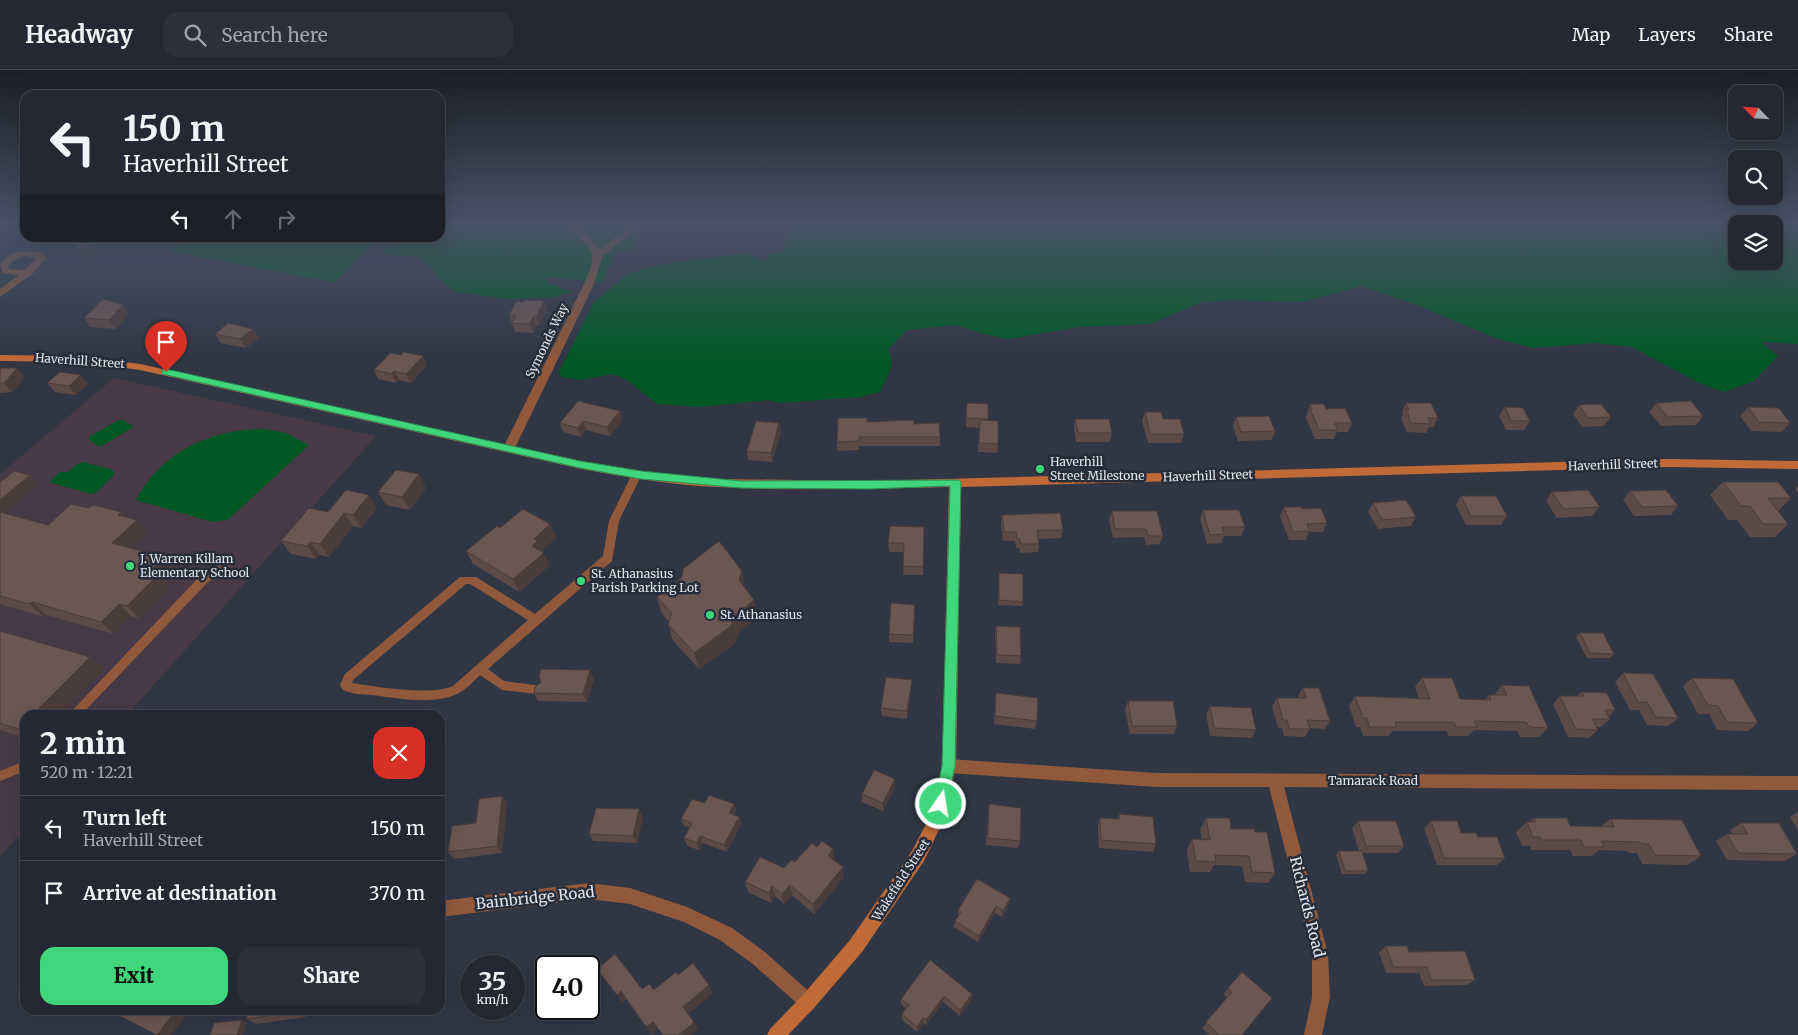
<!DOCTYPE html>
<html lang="en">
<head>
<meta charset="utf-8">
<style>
  body { margin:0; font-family:Merriweather,serif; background:#2d303c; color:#f1f3f6; height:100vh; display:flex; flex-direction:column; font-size:19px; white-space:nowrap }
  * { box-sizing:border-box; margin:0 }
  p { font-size:16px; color:#a3a6ac }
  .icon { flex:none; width:28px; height:28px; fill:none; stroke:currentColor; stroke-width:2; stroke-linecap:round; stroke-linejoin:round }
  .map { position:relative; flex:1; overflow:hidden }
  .sheet { position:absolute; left:20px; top:640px; width:425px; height:305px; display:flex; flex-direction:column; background:#252834; border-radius:15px; box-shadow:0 5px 20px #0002,0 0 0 1px #42444f }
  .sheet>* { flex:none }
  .guide { position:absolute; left:20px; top:20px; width:425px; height:152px; border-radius:15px; box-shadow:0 5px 20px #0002,0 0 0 1px #42444f; background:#252834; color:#f1f3f6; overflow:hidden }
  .needle { width:32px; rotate:295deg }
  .fabs { position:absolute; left:1728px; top:15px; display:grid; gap:10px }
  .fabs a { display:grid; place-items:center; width:55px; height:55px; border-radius:10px; background:#252834; box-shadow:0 5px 20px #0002,0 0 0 1px #42444f; font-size:25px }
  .speed { position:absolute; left:460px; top:885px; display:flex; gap:10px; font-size:25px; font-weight:700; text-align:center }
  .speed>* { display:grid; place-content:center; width:65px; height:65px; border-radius:50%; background:#252834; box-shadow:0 5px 20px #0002,0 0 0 1px #42444f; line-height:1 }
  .speed small { font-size:12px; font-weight:400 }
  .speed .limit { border:2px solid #111; border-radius:8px; background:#fff; color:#111 }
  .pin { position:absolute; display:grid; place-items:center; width:42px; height:42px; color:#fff; margin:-51px -21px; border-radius:50% 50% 50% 0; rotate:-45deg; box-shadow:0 0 5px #0007 }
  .pin .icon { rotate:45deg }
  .me { position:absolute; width:55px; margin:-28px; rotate:13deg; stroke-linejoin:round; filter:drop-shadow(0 0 4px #0008) }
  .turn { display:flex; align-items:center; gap:18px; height:105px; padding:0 20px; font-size:22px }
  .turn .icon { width:65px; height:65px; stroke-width:2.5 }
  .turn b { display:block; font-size:35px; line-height:42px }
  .lanes { display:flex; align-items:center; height:48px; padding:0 20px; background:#0003; justify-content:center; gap:25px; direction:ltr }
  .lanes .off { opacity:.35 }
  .round { display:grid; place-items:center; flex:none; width:52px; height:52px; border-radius:15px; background:#2d303c }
  .head { display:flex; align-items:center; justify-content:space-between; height:85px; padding:0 20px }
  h1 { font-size:30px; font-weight:800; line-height:38px }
  .cta { display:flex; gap:10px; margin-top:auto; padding:10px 20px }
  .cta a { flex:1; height:58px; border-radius:15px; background:#40d77c; color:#111; font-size:20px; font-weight:800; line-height:58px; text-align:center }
  .cta a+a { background:#2d303c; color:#f1f3f6 }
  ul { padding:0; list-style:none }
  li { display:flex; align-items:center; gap:15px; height:65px; padding:0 20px; border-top:1px solid #42444f }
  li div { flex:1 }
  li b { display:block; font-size:19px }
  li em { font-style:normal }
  header { display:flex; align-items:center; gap:30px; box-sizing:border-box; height:70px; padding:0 25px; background:#252834; border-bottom:1px solid #42444f }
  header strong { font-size:24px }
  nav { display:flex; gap:28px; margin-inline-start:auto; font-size:18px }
  .search { width:350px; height:45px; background:#2d303c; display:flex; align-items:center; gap:12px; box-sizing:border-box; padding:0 18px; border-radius:15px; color:#a3a6ac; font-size:19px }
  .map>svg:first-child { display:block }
  .education { fill:#483946 }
  .green { fill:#005924 }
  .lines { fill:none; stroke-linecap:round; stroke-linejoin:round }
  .lane { fill:#90593b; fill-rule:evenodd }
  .street { fill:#90593b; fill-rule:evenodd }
  .secondary { fill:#c06a37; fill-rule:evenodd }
  .wall { fill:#5b4a47 }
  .shaded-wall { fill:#4a3c3a }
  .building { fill:#6a5653; stroke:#4a3c3a }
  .route { fill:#40d77c; stroke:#2a8c51 }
  .poi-dot { fill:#40d77c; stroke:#272c3a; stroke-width:2 }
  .labels { text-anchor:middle; stroke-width:5; stroke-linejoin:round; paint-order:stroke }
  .street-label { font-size:12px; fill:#e1e4ee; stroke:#272c3a }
  .poi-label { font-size:12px; fill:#e1e4ee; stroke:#272c3a; text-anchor:start }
  .near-street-label { font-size:15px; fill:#e1e4ee; stroke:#272c3a }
</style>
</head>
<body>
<header>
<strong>Headway</strong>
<div class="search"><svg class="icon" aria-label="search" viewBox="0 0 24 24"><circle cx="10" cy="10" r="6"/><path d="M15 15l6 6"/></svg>Search here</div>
<nav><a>Map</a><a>Layers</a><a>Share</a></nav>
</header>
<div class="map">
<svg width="1798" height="965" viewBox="0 0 1798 965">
  <rect width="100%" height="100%" fill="#313645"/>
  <path class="education" d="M114,308L376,366L127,645H25V759L0,786V404Z"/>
  <path class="green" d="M440,154H640L634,181H617L602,212L545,207L550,214L573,222L555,227L508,229L456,222L440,209L431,197L418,187L386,184L382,180L398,173L390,168H440Z
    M796,154H1736V191H1774V154H1798V274L1761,272L1778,286L1754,311L1724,322L1699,313L1632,277L1595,273L1533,278L1498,269L1419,236L1361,216L1303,232L1230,230L1202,232L1150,254L1078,257L1008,269L983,264L956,255L907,260L889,278L892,296L880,322L860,327L779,333L768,330L700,337L657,334L627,310L613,304L581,310L561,307L559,302L594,232L628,204L658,195L745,183L766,192L769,185L783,181L786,170Z
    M188,168H379L334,212L170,181Z
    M119,350H123L133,356L132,358L102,376H98L89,370V367Z
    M265,359L286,363L309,375L229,449L213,452L136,430C162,381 211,359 265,359Z
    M83,392L113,400L114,405L97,422L91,424L49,412L60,402H68L76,395Z"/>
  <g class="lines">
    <path class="lane" d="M637,401L642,404L619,451L612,491L488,599L504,611L542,616L544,619L542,622L538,624L502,620L480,605C471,614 462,624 449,627C425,634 396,628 372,625C364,624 356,625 349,622C344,621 342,619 340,615L345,604L460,507H476L535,544L603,486L609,451L632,404ZM466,514H470L528,550L453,616C430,626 378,617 352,613L353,610Z
      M227,489L231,490L232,493L231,496L208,512L81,645H68L200,506Z
      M25,691V701L0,711V701Z"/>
    <path class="street" d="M566,154H576L600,179L632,154H642L602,187L594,214L515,378L509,382L503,378L584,214C601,175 589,181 566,154Z
      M24,181L42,183L46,188L32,204L0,227V219L19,205L2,203L0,194L11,184ZM24,186L36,188L25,200L9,199L8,196L13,191Z
      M949,689L1157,703L1798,706V720L1284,717L1328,884L1330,927L1322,965H1304L1312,927V884L1269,717H1157L949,703L944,701L942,696L944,691Z
      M589,813L630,818L687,837L732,858L765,882L814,926L817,932L814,938L808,941L802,938L753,894L720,870L684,852L630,834L589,829L440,847V831Z"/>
    <path class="secondary" d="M0,285L79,286L140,294L581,391L641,401L716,409L868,411L1669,389L1798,391V399L1669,397L961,417L956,696L945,747L924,791L862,882L814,938L788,965H767L770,959L802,926L850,870L912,781L930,746L942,696L949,417C872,419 794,421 717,417C671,415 626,407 581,399L140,300L79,292L0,291Z"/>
  </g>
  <path class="wall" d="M544,231L547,240L539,256H536L533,263L515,262L509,245L523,232Z
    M123,235L129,244L116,259L90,257L84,248Z
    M253,259L259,268L246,278L221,273L215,264Z
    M427,295L411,313L399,310L396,313L378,309L374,300Z
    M0,298L25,307L12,322L0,323Z
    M47,313L88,314L76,325L55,322Z
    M967,333L988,334L987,350L998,374L997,383L978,382L979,358L966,357Z
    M1406,333L1438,348L1433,357H1429L1426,363L1407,362L1401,348L1403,345L1402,342Z
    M1656,333L1703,346L1696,355L1661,356L1649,342Z
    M1310,334L1326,339L1352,353L1348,362H1337L1334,369H1315L1306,348L1307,345V344Z
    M1579,335L1611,347L1604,356L1582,357L1573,344Z
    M1505,337L1530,351L1524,360H1506L1499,346Z
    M1748,337L1790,353L1782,362L1751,361L1740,346Z
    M620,341L622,350L610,366L586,360L581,367L563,362L560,353Z
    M1145,342L1163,349L1184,364L1181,373H1148L1142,351Z
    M1236,347L1275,361L1272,370L1238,371L1233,356Z
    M1075,349L1112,363L1110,372H1076L1074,358Z
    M867,352L914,354L940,367V376H859V380L837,381V372Z
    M779,353L781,362L772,392L748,390L747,381Z
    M30,405L38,414L4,443L48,455L88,438L126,447L148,463L132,478L164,487L176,500L164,512L169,518L139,549L131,546L114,564L46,545L44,547L0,534V412Z
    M1723,412L1791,428L1778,441L1788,454L1775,467H1750L1737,450H1728L1710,425Z
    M1798,416V423L1795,419Z
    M426,418L410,440L386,435L378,422Z
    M1630,421L1678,436L1671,445L1634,446L1623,430Z
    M1552,422L1600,437L1592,446L1557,448L1546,431Z
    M1461,426L1507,446L1501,455H1466L1456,435Z
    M1373,433L1416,447L1411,456L1378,459L1368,442Z
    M1284,437L1302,439L1327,453L1323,462H1309L1306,470H1289L1280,446Z
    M377,438L361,458L353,456L329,487L320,485L316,489L291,484L281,471L328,442Z
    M1203,440L1245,457L1241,466H1224L1221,473L1207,474L1200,449Z
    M1112,441L1163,466L1160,474L1146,475L1144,467L1113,468L1109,450Z
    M1002,445L1063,460L1061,468L1039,469V474L1038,482L1020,483L1019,478H1016L1015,471H1003L1001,454Z
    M550,454L556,468L542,480L549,496L519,522L473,494L466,481L500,458Z
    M924,457L923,505H903L904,482H889L888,473Z
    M999,503L1023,532L1022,536L998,535Z
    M745,518L754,530L757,547L739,562L735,573L699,599L673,571L668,554L669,552L662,544L657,527Z
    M915,543L913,573L889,572V564Z
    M996,556L1021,586L1020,594L996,593L995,565Z
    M0,561L90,587L104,599L25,645V668L0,660Z
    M1580,563L1614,584L1610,588H1587L1576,567Z
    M1623,603L1678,648L1668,656L1647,655L1639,640H1630L1615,612Z
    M1422,608L1460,629L1485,630L1489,625H1494L1502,615L1548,658L1539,667H1520L1517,661L1474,660L1468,666H1448L1447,661H1393L1389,666H1363L1360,657H1356L1349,636L1355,626L1419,629L1415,617Z
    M1692,608L1758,653L1748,661L1717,660L1709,644H1698L1683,616Z
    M594,609L587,632L538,631L534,623L541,612Z
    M911,618L907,649L882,646L881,638Z
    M1303,618L1330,651L1325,659L1310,658L1305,667L1284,666L1282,658H1278L1272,636L1277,628H1299L1298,626Z
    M1581,622L1615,640L1608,647L1610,649L1601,657H1596L1598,660L1589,668L1568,667L1553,634L1560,626H1577Z
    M996,623L1037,651L1035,659L994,654Z
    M1128,631L1177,656L1174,664H1130L1125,639Z
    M1210,636L1256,660L1252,668L1210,666L1206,644Z
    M895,717L883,741L862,732V724Z
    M502,726L507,733L502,783L454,789L448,782Z
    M705,733L734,734L736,741L734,745L739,747L741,754L727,782L703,773L699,780L687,776L684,768L690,758L684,756L681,749Z
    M989,734L1020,771L1018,778L986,775Z
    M1798,742V760L1790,747Z
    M1119,744L1156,774L1153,782L1099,778L1098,755L1100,748L1118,749Z
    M643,747L637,773L593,771L589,764Z
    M1206,748L1231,759L1255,762L1275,803L1268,813L1245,812L1242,796L1214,795L1210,802H1190L1187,780L1192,769L1202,770L1200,759Z
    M1534,748L1570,756H1601L1611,749L1701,786L1687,795L1642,794L1637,783H1629L1628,781L1599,780L1592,786H1573L1570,780H1531L1530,776H1522L1516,762L1527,752H1529Z
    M1358,751L1404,776L1398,783H1362L1368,801L1365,804H1342L1336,785L1339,781H1359L1352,758Z
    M1431,751L1461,763L1478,767L1505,788L1497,795H1437L1424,758Z
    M1741,753L1797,784L1785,791L1727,790L1716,771L1727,764H1733L1730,760Z
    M817,777L833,779L834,790L844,807L814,844L792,825L784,834L775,826L771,833L748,822L745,812L784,798L795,792Z
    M1010,828L1009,835L1002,847L995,843L978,872L954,857L955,851L958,847V840Z
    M1386,876L1409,882L1475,910L1467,915L1424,916L1419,903H1386L1379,882Z
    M1242,902V965H1209L1202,958L1227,928L1223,924Z
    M972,924L971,930L960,946L943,932L926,955L923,953L917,962L902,950V944L906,939L901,934V929Z
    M307,940L306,947L256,954L246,949Z"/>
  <path class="shaded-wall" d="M92,168L102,183L86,189L79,180Z
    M544,231L547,240L539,256L536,247Z
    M123,235L129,244L116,259L109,250Z
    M533,247L536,256L533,263L530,254Z
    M253,259L259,268L246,278L240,269Z
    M423,286L427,295L411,313L406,304Z
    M17,298L25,307L12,322L4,313Z
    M394,301L399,310L396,313L392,304Z
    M81,305L88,314L76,325L69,316Z
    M620,341L622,350L610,366L607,357Z
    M583,351L586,360L581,367L578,358Z
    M779,353L781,362L772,392L771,383Z
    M419,404L426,418L410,440L402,427Z
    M30,405L38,414L0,446V430Z
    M369,425L377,438L361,458L353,445Z
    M122,442L132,454L137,450L148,463L124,486L112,473L118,445Z
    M344,443L353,456L329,487L320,474Z
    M550,454L556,468L542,480L549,496L519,522L513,509L534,469Z
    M310,472L320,485L316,489L307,476Z
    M164,487L176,500L164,512L169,518L139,549L127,536L149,502Z
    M742,501L745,518L739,510Z
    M754,530L757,547L739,562L735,573L699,599L694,583Z
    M32,532L46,545L44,547L29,534Z
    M119,534L131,546L114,564L101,552Z
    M90,587L104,599L59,645H32Z
    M590,600L594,609L587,632L583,624Z
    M912,610L911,618L907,649V641Z
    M25,652V664L19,659Z
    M895,709V717L883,741V733Z
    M502,726L507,733L502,783L497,776Z
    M734,734L736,741L731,750L729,743Z
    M639,739L643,747L637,773L633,766Z
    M739,747L741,754L727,782L724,775Z
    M700,766L703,773L699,780L697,773Z
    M833,779L835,790L830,796L828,786Z
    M843,797L844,807L814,844L813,834Z
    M790,815L792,825L784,834L782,824Z
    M772,816L775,826L771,833L769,823Z
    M1010,828L1009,835L1002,847L1003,841Z
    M996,836L995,843L978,872L979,866Z
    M440,889L444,893L440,923Z
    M709,915L713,923L687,945L683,937Z
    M621,921L626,929L622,933L617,925Z
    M972,924L971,930L960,946V940Z
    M944,926L943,932L926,955V950Z
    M176,940H191L171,965H157Z
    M298,940H307L306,947L297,942Z
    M923,948V953L917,962V957Z
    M242,950L247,952L243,965H237Z
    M653,952L658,959L651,965L646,957Z
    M694,952L698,959L691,965H679Z"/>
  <path class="building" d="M71,168H92L96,174L79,180Z
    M103,229L123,235L109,250L84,248Z
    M524,230L544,231L536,247H533L530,254L512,253L516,245H509L516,232H523Z
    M228,253L253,259L240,269L215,264Z
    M403,282L423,286L406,304L394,301L392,304L374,300L390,283L401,285Z
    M0,298H17L4,313H0Z
    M60,302L81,305L69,316L47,313Z
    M578,331L620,341L607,357L583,351L578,358L560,353Z
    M1691,331L1703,346L1668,347L1656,333Z
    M967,333L988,334V349L966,348Z
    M1406,333H1431L1438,348H1428L1431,354L1411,353L1406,339L1409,340Z
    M1310,334H1324L1326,339L1345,338L1352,353H1335L1338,360H1319L1310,339H1312Z
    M1601,334L1611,347L1588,348L1579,335Z
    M1505,337L1523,338L1530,351H1511Z
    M1748,337L1779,338L1790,353L1759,352Z
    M1145,342H1161L1163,349H1180L1184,364H1150Z
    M1269,346L1275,361L1241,362L1236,347Z
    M838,348H867V352L914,350V354L939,353L940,367H859V371L837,372Z
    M1075,349H1109L1112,363H1078Z
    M980,350L998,351V374L979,373Z
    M756,351L779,353L771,383L747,381Z
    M396,400L419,404L402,427L378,422Z
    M14,401L30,405L0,430V412Z
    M1723,412H1778L1791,428H1768L1788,454H1763L1750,436H1741Z
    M346,420L369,425L353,445L344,443L320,474L310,472L307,476L281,471L309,438L328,442Z
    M1588,420L1600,437L1564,439L1552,422Z
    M1666,420L1678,436L1642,437L1630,421Z
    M1461,426H1496L1507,446H1471Z
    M1406,430L1416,447L1382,450L1373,433Z
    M71,434L88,438L93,435L122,442L118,445L137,450L112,473L164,487L149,502L158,505L127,536L119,534L101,552L32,532L29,534L0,526V442L48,455Z
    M1284,437H1302V439L1321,438L1327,453L1307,454L1310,461L1293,462Z
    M523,439L550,454L534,469L538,471L532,476L544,483L513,509L466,481L497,456L500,458Z
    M1203,440H1239L1245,457H1222L1224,464L1210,465Z
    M1112,441H1157L1163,466H1148L1146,459H1115Z
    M1060,443L1063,460H1037L1039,474H1021L1020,469H1017L1016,462H1004L1002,445Z
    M890,456L924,457L923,497L903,496L904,473H888Z
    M719,471L742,501L739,510L754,530L735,545L731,556L694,583L668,554L672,543L657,527L682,507L683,499Z
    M999,503L1023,504V532L999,530Z
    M891,533L915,535L913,565L889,564Z
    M996,556L1020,557L1021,586L997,585Z
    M0,561L90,587L32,645H25V652L19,659L0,653Z
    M1580,563H1603L1614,584L1590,583Z
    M541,599L590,600L583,624L534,623L535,617L541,612L539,606Z
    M1623,603L1653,604L1678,648L1656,647L1647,632H1638Z
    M886,607L912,610L907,641L881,638Z
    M1422,608H1452L1460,629L1491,630L1489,625H1507L1502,615L1529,616L1548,658L1529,657L1526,652L1474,651L1477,657H1456L1454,652H1395L1396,657H1369L1367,648H1363L1355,626L1430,629Z
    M1692,608L1733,609L1758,653L1727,652L1718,636L1708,635Z
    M1303,618H1319L1330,651L1307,650L1310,659H1289L1287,650H1283L1277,628H1306Z
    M1581,622L1607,623L1615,640H1605L1610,649H1592L1598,660L1576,659L1560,626H1584Z
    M996,623L1038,628L1037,651L995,646Z
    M1128,631H1173L1177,656H1132Z
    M1210,636L1251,638L1256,660L1214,658Z
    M874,700L895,709L883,733L862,724Z
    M709,725L734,734L729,743L739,747L724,775L700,766L697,773L684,768L692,753L681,749L692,729L705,733Z
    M502,726L497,776L448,782L452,756L476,753L479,729Z
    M989,734L1021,738L1020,771L988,768Z
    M596,738L639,739L633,766L589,764Z
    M1119,744L1153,747L1156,774L1101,770L1100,748L1120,749Z
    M1206,748H1230L1231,759H1255V762H1267L1275,803L1252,802L1249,786L1215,785L1216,792L1196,791L1192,769L1210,770Z
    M1534,748H1567L1570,756L1614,757L1611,749L1682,750L1701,786L1655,785L1649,774H1641L1640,772L1601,771L1604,777H1584L1581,770H1542L1540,767H1533L1527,752H1535Z
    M1358,751H1396L1404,776H1366Z
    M1431,751H1457L1461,763H1476L1478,767H1497L1505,788H1444Z
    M1741,753H1779L1797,784L1738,783L1727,764H1748Z
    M822,771L833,779L828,786L843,797L813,834L790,815L782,824L772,816L769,823L745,812L760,787L784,798L791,790L795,792L812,773L817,777Z
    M1339,781H1362L1368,801H1345Z
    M977,809L1010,828L1003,841L996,836L979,866L955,851L961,842L958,840Z
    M1386,876H1407L1409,882L1465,881L1475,910H1431L1427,897H1393Z
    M615,884L642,919L649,914L654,920L676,902L678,905L693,893L709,915L683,937L694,952L679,965H663L653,952L646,957L621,921L617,925L597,899Z
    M930,890L972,924L960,940L944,926L926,950L923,948L917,957L902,944L909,935L901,929Z
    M1242,902L1272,928L1242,965H1219L1206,952L1232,922L1228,918Z
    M125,940H176L157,965L120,946Z
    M249,940H298L297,942L246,949Z
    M242,950L237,965H210L214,953Z"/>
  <linearGradient id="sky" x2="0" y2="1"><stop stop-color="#1b1e26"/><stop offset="0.53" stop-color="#485268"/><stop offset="1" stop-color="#485268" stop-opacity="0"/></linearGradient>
  <rect width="1798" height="290" fill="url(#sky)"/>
  <path class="route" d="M166,299L580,391L641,401L741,411L959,410L961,412L955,696L946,739L941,740L936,739L934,734L942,696L950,416L868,419L741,418L641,409L580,398L162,304V300Z"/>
  <g class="poi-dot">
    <circle cx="1040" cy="399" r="5"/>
    <circle cx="130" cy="496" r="5"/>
    <circle cx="581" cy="511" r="5"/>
    <circle cx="710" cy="545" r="5"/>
  </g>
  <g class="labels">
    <g class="street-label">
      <text transform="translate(547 271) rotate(-64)" y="4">Symonds Way</text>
      <text transform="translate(80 291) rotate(4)" y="4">Haverhill Street</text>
      <text transform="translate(1613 395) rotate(-2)" y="4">Haverhill Street</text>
      <text transform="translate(1208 406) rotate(-2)" y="4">Haverhill Street</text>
      <text x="1373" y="715">Tamarack Road</text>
      <text transform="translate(901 810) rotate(-57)" y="4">Wakefield Street</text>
    </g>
    <g class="poi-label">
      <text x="1050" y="396">Haverhill<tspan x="1050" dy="14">Street Milestone</tspan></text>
      <text x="140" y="493">J. Warren Killam<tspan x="140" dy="14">Elementary School</tspan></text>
      <text x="591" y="508">St. Athanasius<tspan x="591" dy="14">Parish Parking Lot</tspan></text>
      <text x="720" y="549">St. Athanasius</text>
    </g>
    <g class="near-street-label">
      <text transform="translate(535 828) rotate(-6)" y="5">Bainbridge Road</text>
      <text transform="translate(1307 837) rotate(76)" y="5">Richards Road</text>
    </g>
  </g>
</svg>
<div class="fabs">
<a><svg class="needle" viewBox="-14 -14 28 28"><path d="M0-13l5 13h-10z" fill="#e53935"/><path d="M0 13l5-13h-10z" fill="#a3a6ac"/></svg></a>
<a><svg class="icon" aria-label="search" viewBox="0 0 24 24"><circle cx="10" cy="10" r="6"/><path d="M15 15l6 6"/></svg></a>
<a><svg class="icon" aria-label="layers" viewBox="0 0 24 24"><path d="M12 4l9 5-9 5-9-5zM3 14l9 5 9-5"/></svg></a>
</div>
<div class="speed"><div>35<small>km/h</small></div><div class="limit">40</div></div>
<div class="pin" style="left:166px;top:302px;background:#d93025"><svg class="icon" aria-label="arrive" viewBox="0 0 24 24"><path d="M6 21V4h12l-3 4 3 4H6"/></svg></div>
<svg class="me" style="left:941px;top:734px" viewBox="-20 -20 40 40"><circle r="17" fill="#40d77c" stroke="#fff" stroke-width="3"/><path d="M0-11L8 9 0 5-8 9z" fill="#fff"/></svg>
<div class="guide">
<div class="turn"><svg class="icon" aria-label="left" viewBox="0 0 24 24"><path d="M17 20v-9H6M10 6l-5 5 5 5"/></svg><div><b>150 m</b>Haverhill Street</div></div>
<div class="lanes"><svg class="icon" aria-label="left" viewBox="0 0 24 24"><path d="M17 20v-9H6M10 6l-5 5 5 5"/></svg><svg class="icon off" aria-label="ahead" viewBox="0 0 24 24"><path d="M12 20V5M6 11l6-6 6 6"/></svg><svg class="icon off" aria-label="right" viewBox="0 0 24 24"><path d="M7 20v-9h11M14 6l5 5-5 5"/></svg></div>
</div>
<section class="sheet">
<div class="head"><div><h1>2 min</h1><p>520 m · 12:21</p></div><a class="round" style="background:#d93025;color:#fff"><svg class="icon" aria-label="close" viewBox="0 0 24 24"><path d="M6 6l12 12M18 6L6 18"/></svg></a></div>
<ul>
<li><svg class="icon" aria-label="left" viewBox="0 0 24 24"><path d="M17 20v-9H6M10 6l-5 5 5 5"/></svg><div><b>Turn left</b><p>Haverhill Street</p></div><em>150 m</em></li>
<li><svg class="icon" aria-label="arrive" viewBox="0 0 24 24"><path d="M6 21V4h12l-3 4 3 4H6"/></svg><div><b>Arrive at destination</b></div><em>370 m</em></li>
</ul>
<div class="cta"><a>Exit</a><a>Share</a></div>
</section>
</div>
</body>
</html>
